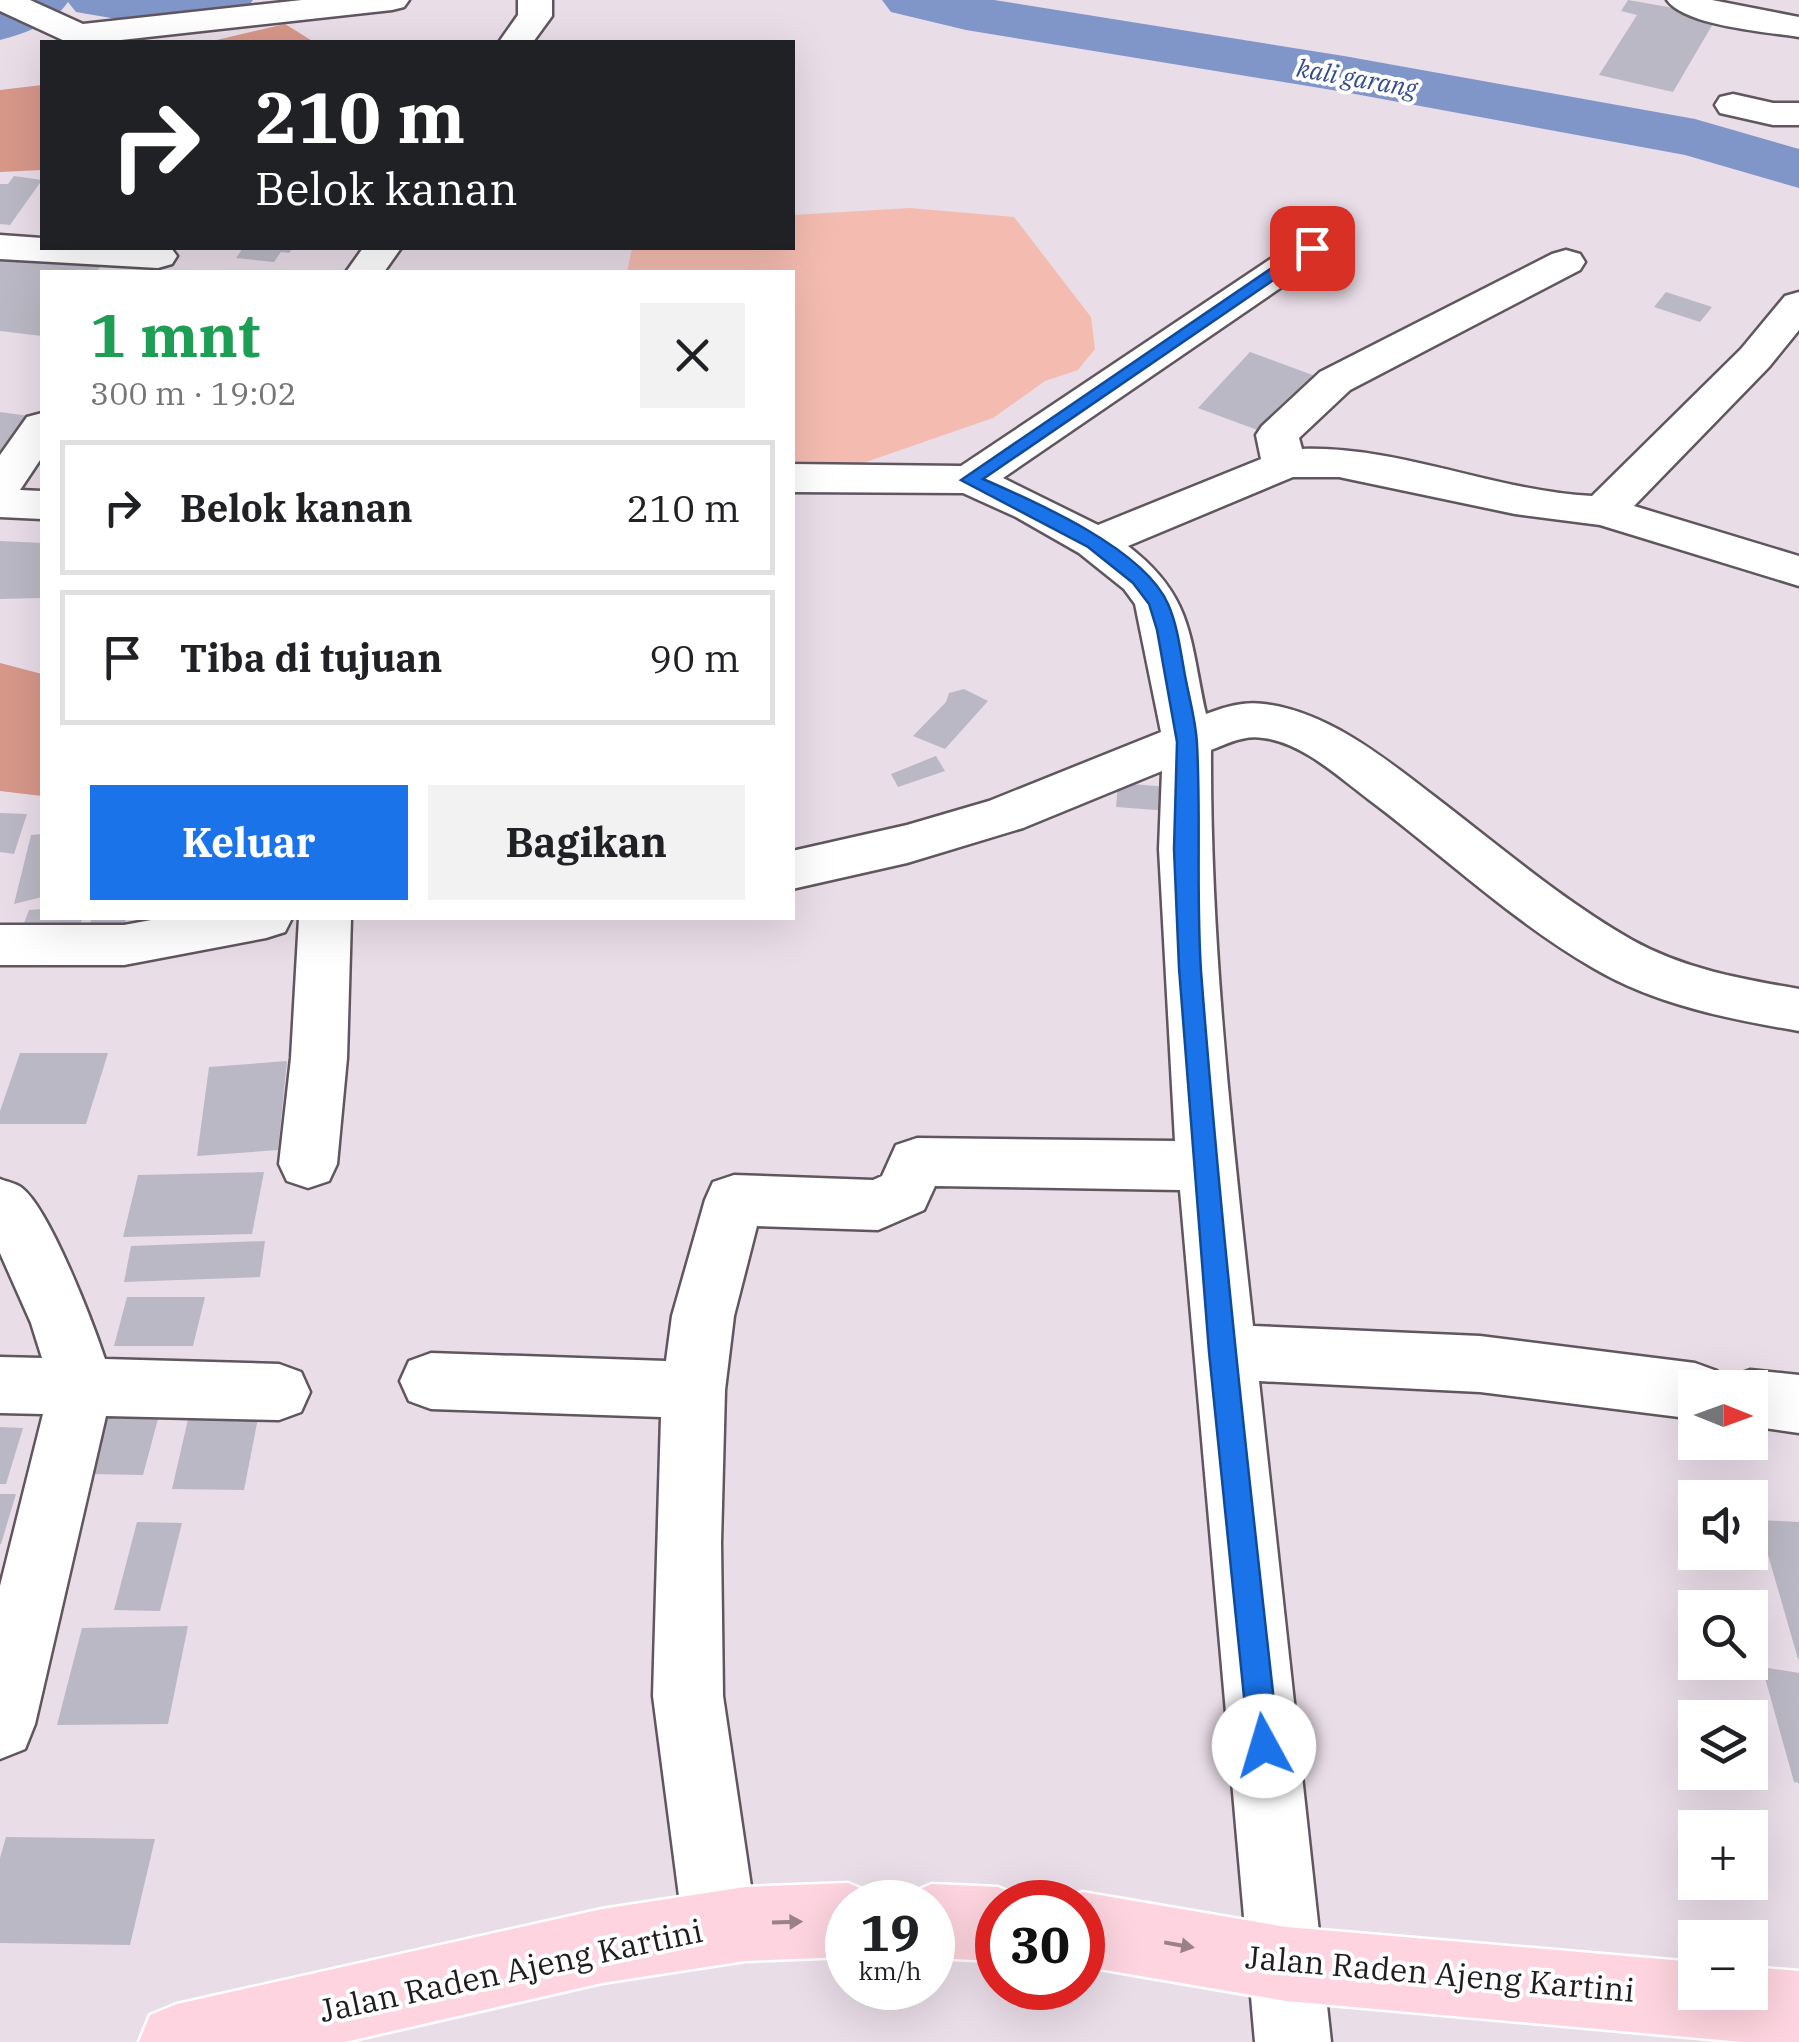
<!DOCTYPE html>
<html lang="id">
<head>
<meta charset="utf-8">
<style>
  body { margin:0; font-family:"IBM Plex Serif",serif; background:#f2f2f2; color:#202124; height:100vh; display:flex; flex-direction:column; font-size:38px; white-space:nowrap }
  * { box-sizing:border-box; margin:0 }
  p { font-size:32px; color:#757577 }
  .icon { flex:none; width:55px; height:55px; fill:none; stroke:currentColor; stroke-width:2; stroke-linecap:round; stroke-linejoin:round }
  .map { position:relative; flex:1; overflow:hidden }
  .details { position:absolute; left:40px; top:270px; width:755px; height:650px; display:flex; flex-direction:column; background:#fff; border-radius:0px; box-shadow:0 10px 40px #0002 }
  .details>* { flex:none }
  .hud { position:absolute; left:40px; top:40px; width:755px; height:210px; border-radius:0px; box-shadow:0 10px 40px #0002; background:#202124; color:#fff; overflow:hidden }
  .needle { width:65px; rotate:91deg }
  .buttons { position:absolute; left:1678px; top:1370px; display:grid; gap:20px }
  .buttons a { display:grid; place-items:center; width:90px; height:90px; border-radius:0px; background:#fff; box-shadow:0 10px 40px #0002; font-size:50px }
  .speed { position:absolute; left:825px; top:1880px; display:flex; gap:20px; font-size:50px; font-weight:700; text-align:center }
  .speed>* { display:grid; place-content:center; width:130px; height:130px; border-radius:50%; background:#fff; box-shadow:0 10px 40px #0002; line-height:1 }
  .speed small { font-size:25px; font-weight:400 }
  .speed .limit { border:15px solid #d22; background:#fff; color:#111 }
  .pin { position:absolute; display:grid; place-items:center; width:85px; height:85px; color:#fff; margin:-42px; border-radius:20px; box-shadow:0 5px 15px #0006 }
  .me { position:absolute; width:110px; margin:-55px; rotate:354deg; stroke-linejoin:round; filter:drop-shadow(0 0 8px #0008) }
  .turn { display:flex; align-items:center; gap:35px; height:210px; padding:0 50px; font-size:45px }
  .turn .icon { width:130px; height:130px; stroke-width:2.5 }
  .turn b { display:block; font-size:70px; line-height:85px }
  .round { display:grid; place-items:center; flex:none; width:105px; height:105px; border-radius:0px; background:#f2f2f2 }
  .overview { display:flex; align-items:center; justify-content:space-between; height:170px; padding:0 50px }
  h1 { font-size:60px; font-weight:800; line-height:75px; color:#1e9e55 }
  .action { display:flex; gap:20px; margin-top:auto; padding:20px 50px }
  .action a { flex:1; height:115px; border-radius:0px; background:#1a73e8; color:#fff; font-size:40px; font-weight:800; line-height:115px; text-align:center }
  .action a+a { background:#f2f2f2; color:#202124 }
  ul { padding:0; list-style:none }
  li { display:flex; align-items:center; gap:30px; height:135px; margin:0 20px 15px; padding:0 30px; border:5px solid #e0e0e0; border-radius:0px }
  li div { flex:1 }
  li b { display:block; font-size:38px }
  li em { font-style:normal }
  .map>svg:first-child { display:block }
  .green { fill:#f4bcb0 }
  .forest { fill:#d79789 }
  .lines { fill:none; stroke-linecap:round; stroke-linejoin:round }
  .river { fill:#8096c9; fill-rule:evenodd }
  .building { fill:#bbb8c5 }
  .street-casing { stroke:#60565f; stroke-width:5 }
  .primary-casing { stroke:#fff; stroke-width:5 }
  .street { fill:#fff; fill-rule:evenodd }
  .primary { fill:#fdd4df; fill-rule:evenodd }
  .oneway { fill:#9a8189 }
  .route { fill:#1a73e8; stroke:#114b97; stroke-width:2.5 }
  .labels { text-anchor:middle; stroke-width:8; stroke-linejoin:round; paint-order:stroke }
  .far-water-label { font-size:25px; font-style:italic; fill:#344c8c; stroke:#fff }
  .near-street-label { font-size:32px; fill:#201c20; stroke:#fff }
</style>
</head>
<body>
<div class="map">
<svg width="1799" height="2042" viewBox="0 0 1799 2042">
  <rect width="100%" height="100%" fill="#e9dde7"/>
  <path class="green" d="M910,208L1014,217L1091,317L1095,349L1078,370L1045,381L993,418L863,463L793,461L792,272H627L632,248H792L793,215Z"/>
  <path class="forest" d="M285,24L314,42H208Z
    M42,85V170L0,172V90Z
    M0,663L42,674V796L0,791Z"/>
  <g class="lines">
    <path class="river" d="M0,0H253L244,12L152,25L76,12L68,2C54,23 24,34 0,40Z
      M882,0H994L1344,56L1695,119L1799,149V188L1685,155L1344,92L966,30L891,12Z"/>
  </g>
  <path class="building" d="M1628,0L1691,11L1688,16L1714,22L1673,92L1599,75L1637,15L1621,11Z
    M14,176L42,180L10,225L0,224V184H8Z
    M243,248H293L289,253L281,252L274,262L236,258Z
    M0,254L102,265L96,272H42V336L0,331Z
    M1666,292L1712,307L1700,322L1654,307Z
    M1250,352L1318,377L1268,434L1198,408Z
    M0,412L36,417L0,465Z
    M0,541L42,543V598L0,599Z
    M964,689L988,701L945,749L913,736L946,702L949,693Z
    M936,756L945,771L898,787L891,774Z
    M1118,783L1170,787V811L1116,807Z
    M0,813L27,814L14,854L0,852Z
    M42,834V897L14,904L31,835Z
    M42,909V918H82L79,932L20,934L29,910Z
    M91,918H126L124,930L89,937Z
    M20,1053H108L86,1124H0V1111Z
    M287,1061L278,1150L197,1156L209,1067Z
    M264,1172L252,1234L123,1237L138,1175Z
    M265,1241L260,1277L124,1282L131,1246Z
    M127,1297H205L193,1346H114Z
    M192,1402L261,1403L244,1490L172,1489Z
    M109,1403L162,1404L143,1475L88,1474Z
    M0,1427L23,1428L6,1484H0Z
    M0,1494H16L1,1544H0Z
    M1758,1520L1799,1522V1659H1798Z
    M137,1522L182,1523L160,1611L114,1610Z
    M188,1626L168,1724L57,1725L82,1628Z
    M1762,1667L1799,1673V1783L1794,1782Z
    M6,1837L155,1839L130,1945L0,1943V1858Z"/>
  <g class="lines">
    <g class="street-casing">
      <path id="street" d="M0,0H30L83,24L302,0H409L404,7L392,10L103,42H67L0,11Z
        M518,0H552V16L533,42H499L518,15Z
        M1667,0H1712L1799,17V37C1768,32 1685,26 1667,0Z
        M1733,94L1773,103H1799V125H1773L1720,113L1715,105L1720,97Z
        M0,235L42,238V248H171L177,256L172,264L158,268L0,259Z
        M1313,236L1327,240L1332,248L1327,256L1003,478L1098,525L1261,459L1256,435L1262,426L1320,372L1552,254L1566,250L1580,254L1585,262L1580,270L1350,390L1299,438L1302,449C1400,446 1494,491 1592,496L1741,349L1785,296L1799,292V330L1769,367L1634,506L1799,556V586L1600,525L1515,514L1339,477H1293L1128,546C1194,597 1189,638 1206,714C1225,707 1243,701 1264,704C1327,712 1382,756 1430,793C1496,843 1560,899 1632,940C1684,969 1741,979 1799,989V1031C1729,1019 1657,1005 1595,969C1513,922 1443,855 1368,799C1339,777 1301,742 1263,738C1244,735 1229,743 1211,750C1210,943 1232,1135 1253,1326L1480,1336L1695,1363L1717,1371L1724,1386L1728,1378L1750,1370L1799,1375V1433L1750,1426V1388H1695V1419L1480,1392L1259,1381L1331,2042H1255L1180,1190L935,1186L924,1210L878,1230L757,1226L734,1316L725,1390L721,1543L723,1696L757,1927L746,1953L720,1964L694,1953L683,1927L653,1696L661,1417L431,1409L409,1401L400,1381L409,1361L431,1353L666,1361L672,1316L705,1200L713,1182L734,1175L873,1180L882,1176L896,1145L917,1138L1175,1141L1159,849L1162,771L1023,828L907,863L792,889V851L907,825L989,801L1161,732L1135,604L1124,589L1079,553L1016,517L963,493L792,492V464L961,466L1299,240Z
        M363,248H401L384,272H346Z
        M42,413V457L20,490L42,491V519L0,517V455L27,417Z
        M162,918H292L285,932L266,938L124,965H0V925H124Z
        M299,918H351L347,1058L337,1164L329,1181L308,1188L287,1181L279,1164L291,1058Z
        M0,1179C7,1182 16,1183 22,1188C50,1210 93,1323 105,1359L279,1364L301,1372L310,1392L301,1412L279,1420L106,1416L35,1724L25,1749L0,1759V1586L43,1414L0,1413V1357L42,1358L31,1323L0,1253Z"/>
    </g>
    <g class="primary-casing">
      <path id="primary" d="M848,1883L874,1894L878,1902H848V1957L745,1961L602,1983L345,2042H139L150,2015L177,2004L602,1909L745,1887Z
        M932,1884L998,1887L1024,1898L1026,1902H998V1961L932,1958V1902H903L906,1895Z
        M1082,1892L1286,1927L1695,1962V1992H1750V1967L1799,1971V2042H1743L1286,2001L1082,1966V1902H1056Z"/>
    </g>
    <use href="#street" class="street"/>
    <use href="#primary" class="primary"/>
  </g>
  <defs><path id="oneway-solid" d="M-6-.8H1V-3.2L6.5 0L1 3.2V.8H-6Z" transform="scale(2.5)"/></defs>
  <g class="oneway">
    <use href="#oneway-solid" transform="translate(787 1922) rotate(-2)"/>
    <use href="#oneway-solid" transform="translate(1179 1945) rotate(10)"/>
  </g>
  <path class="route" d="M1307,244L1320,248L983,479C1036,502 1144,549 1168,604C1177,624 1180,648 1184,670C1188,694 1196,720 1197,744C1201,820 1196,895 1201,971C1221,1230 1250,1488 1279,1746L1274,1756L1264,1760L1254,1756L1249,1746L1209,1352L1179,968L1174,849L1177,742L1157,630L1149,604L1133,583L1088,547L961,480Z"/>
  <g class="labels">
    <g class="far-water-label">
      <text transform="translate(1357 78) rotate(10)" y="9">kali garang</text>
    </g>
    <g class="near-street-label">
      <text transform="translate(511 1971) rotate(-12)" y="11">Jalan Raden Ajeng Kartini</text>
      <text transform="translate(1440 1974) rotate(5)" y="11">Jalan Raden Ajeng Kartini</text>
    </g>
  </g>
</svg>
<div class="buttons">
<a><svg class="needle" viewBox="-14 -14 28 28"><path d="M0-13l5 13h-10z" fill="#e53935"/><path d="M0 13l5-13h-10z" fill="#757577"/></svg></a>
<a><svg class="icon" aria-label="sound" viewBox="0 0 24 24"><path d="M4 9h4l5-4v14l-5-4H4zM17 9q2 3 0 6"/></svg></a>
<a><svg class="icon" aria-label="search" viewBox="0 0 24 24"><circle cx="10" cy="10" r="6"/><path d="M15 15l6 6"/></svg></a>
<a><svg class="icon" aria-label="layers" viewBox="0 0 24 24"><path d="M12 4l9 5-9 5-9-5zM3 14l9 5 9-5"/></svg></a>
<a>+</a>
<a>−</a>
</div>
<div class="speed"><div>19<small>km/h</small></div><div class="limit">30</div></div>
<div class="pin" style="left:1312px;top:248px;background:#d93025"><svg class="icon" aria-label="arrive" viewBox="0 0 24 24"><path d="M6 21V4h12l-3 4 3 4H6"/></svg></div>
<svg class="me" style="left:1264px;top:1746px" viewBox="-20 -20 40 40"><circle r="19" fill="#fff"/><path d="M0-13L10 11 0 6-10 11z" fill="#1a73e8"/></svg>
<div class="hud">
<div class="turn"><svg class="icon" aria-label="right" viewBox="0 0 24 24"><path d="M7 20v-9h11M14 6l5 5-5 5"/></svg><div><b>210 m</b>Belok kanan</div></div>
</div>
<section class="details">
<div class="overview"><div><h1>1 mnt</h1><p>300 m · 19:02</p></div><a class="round"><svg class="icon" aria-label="close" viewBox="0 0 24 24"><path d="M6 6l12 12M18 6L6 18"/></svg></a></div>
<ul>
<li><svg class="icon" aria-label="right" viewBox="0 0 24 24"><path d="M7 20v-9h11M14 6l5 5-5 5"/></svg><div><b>Belok kanan</b></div><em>210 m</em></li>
<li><svg class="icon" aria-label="arrive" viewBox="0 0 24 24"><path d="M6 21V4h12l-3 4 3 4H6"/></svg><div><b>Tiba di tujuan</b></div><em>90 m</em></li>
</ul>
<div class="action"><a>Keluar</a><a>Bagikan</a></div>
</section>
</div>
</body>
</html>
